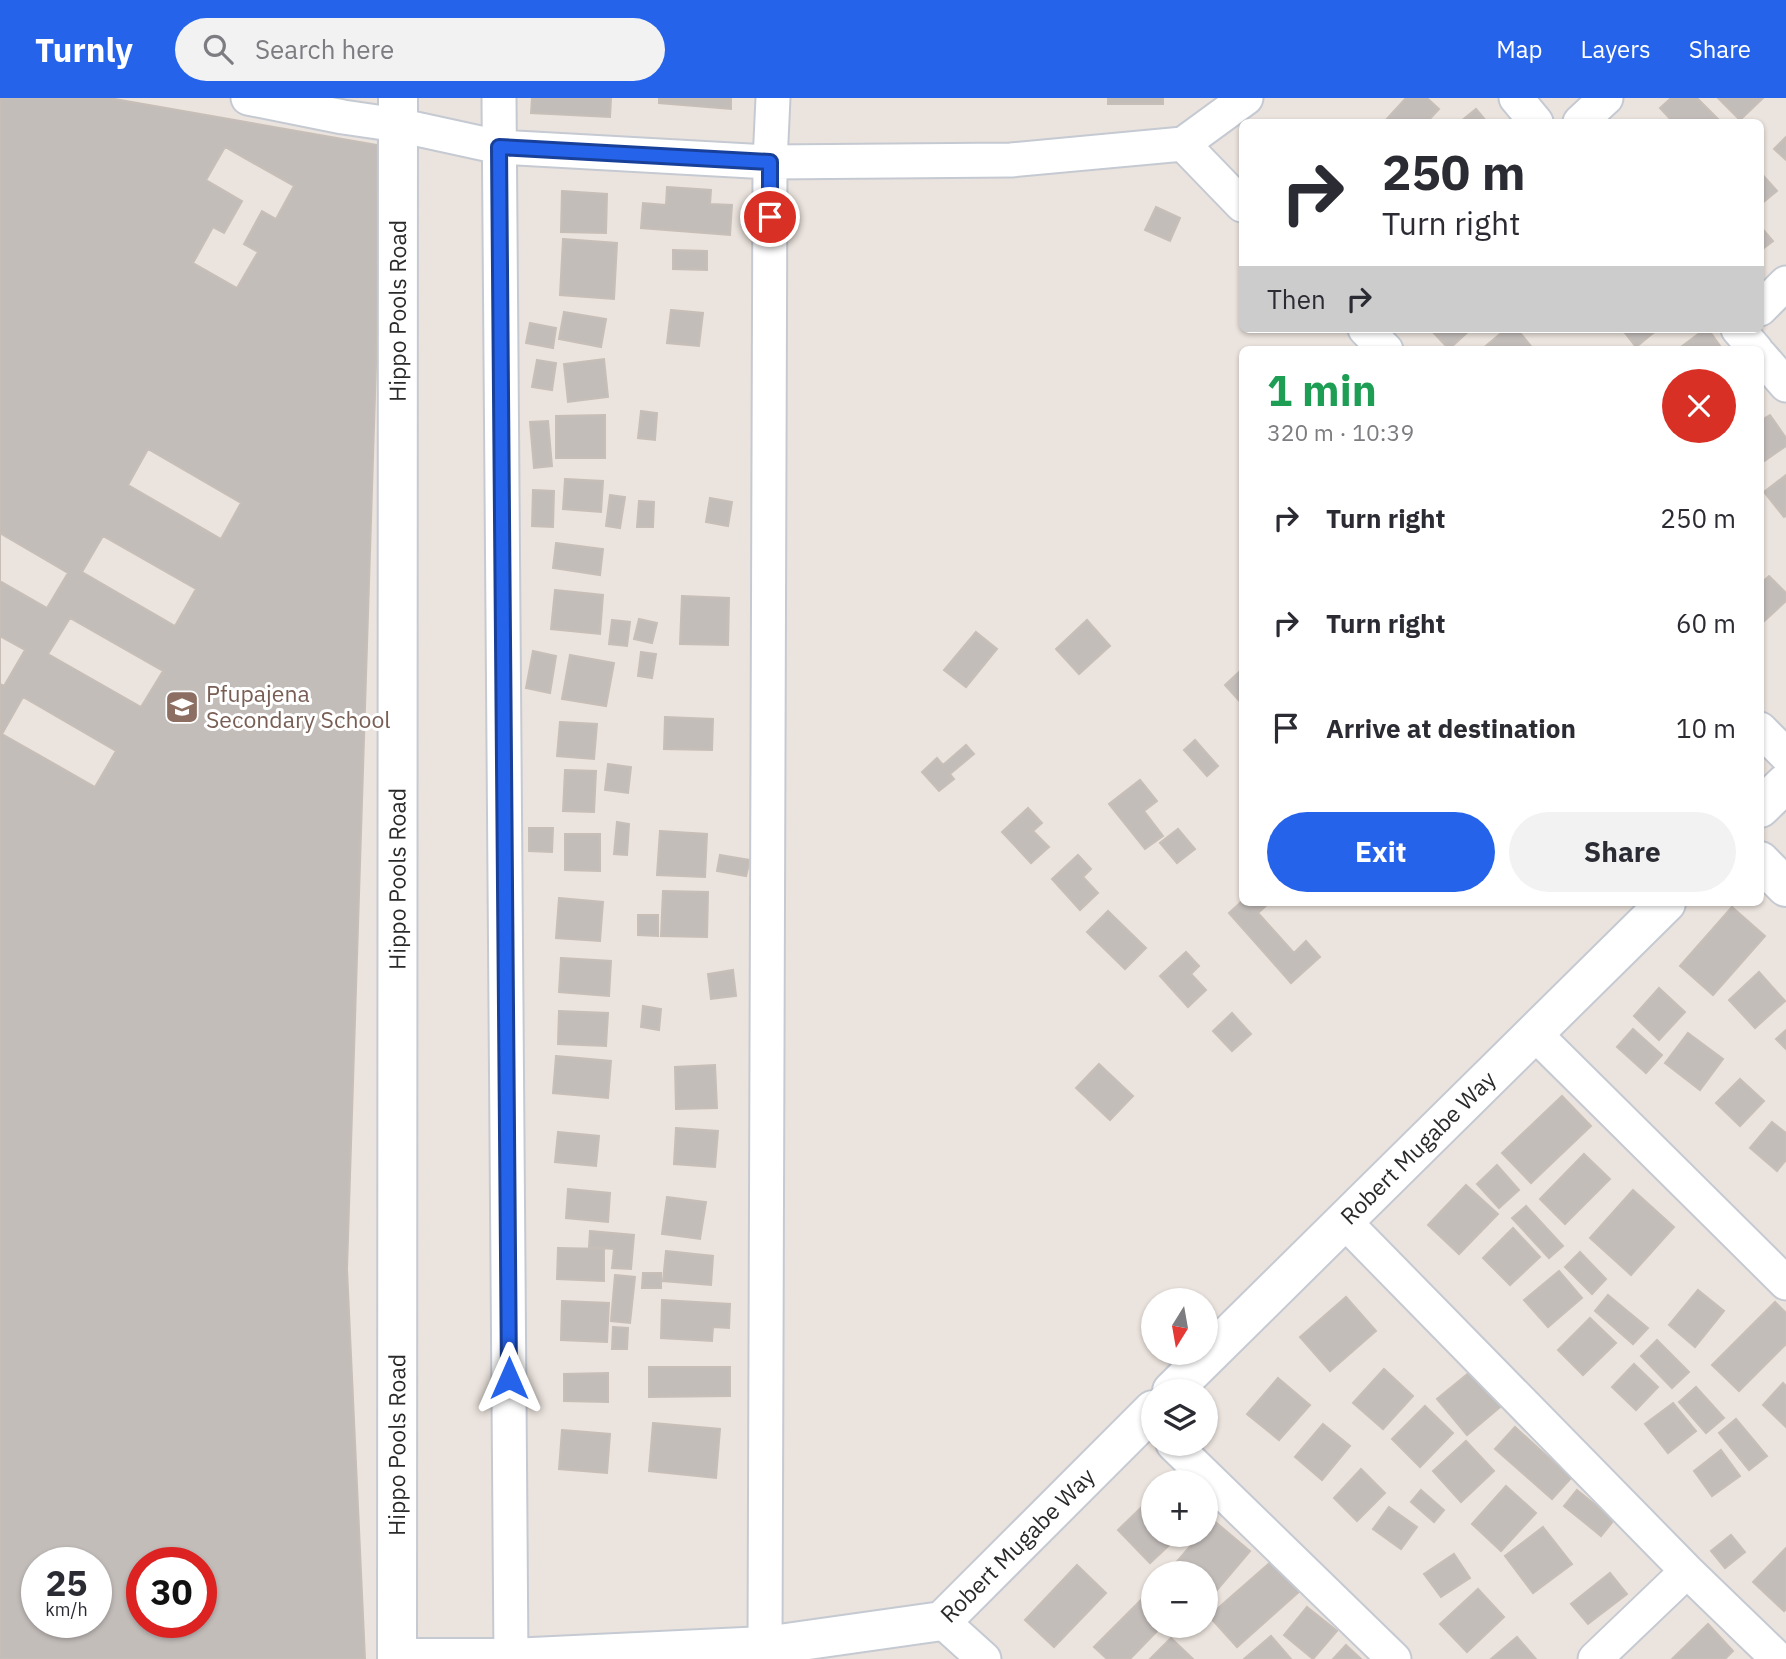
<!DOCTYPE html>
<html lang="en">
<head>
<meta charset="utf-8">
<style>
  body { margin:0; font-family:"IBM Plex Sans",sans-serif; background:#f2f2f3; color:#2b2b33; height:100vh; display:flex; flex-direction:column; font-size:26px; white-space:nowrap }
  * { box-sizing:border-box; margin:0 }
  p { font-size:23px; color:#7c7c81 }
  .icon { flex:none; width:38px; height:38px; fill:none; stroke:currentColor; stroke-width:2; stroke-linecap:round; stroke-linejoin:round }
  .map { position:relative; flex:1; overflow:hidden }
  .drawer { position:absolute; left:1239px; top:248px; width:525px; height:560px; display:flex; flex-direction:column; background:#fff; border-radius:10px; box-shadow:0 2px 5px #0004 }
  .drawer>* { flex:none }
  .banner { position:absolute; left:1239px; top:21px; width:525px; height:214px; border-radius:10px; box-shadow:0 2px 5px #0004; background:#fff; color:#2b2b33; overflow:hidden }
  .needle { width:46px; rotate:191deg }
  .tools { position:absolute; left:1141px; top:1190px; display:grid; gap:14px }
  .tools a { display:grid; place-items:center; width:77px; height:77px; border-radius:50%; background:#fff; box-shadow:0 2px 5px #0004; font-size:35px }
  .speed { position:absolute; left:21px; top:1449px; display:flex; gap:14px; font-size:35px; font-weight:700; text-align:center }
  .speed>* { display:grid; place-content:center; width:91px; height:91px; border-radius:50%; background:#fff; box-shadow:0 2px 5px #0004; line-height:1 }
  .speed small { font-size:18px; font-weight:400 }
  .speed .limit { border:10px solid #d22; background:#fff; color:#111 }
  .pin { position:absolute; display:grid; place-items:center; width:60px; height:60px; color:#fff; margin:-30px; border:4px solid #fff; border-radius:50%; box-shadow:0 2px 7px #0007 }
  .me { position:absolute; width:77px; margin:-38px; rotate:0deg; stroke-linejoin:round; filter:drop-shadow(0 0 5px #0008) }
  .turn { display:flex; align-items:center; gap:24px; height:147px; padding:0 28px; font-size:32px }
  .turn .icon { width:91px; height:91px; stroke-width:2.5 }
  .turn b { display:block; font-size:49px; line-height:60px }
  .then { display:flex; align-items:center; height:66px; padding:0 28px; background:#0003; gap:14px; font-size:26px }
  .round { display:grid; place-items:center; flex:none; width:74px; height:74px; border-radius:37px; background:#f2f2f3 }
  .head { display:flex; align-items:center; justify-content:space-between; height:119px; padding:0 28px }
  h1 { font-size:42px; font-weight:700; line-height:52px; color:#1e9e55 }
  .primary-button { display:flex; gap:14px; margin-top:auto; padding:14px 28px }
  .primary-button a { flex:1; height:80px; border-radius:42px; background:#2563eb; color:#fff; font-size:28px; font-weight:700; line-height:80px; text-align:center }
  .primary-button a+a { background:#f2f2f3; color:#2b2b33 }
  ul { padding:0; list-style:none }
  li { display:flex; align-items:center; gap:21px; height:105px; padding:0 28px }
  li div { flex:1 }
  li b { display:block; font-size:26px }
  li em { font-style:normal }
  header { display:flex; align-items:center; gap:42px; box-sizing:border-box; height:98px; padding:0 35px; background:#2563eb; color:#fff }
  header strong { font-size:33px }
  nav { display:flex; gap:38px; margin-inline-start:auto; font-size:24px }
  .search { width:490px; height:63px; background:#f2f2f3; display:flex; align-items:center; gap:18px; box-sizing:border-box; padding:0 24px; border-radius:38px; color:#7c7c81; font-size:26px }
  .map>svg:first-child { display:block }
  .building { fill:#c3bdba; stroke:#c6beb7; stroke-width:2; fill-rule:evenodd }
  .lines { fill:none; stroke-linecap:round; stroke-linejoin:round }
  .minor-casing { stroke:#c5cad2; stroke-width:37 }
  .tertiary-casing { stroke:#c5cad2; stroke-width:42 }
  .minor { stroke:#fff; stroke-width:33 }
  .tertiary { stroke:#fff; stroke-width:38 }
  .route-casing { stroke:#184099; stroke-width:18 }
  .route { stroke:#2563eb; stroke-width:12 }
  .labels { text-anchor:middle; stroke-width:6; stroke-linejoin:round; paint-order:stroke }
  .street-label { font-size:23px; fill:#2a2a2a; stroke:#fff }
  .education-label { font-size:23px; fill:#785e54; stroke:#fff; text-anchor:start }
</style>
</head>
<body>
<header>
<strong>Turnly</strong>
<div class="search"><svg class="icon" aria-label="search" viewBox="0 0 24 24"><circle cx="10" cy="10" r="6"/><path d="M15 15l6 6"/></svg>Search here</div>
<nav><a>Map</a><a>Layers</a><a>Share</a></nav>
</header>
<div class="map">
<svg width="1786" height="1561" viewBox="0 0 1786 1561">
  <rect width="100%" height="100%" fill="#ebe3dd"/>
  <path class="building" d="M0,0H109L383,48L347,1171L365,1561H0ZM37,1465H96V1524H37ZM142,1465H201V1524H142Z
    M532,0H611L610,19L531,15Z
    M659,0H731V11L659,5Z
    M1108,0H1163V6H1108Z
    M1406,0H1427L1439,11L1427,24H1384Z
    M1671,0H1697L1721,24H1673L1660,10Z
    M1718,0H1763L1740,22Z
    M1476,11L1487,24H1460Z
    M1786,39V62L1774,51Z
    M225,49L294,88L276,121L262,113L244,146L258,154L237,190L193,165L213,129L224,135L242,103L206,82Z
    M1760,74L1777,93L1760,107Z
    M667,89L711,92L710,106L732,107L730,137L641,130L643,105L666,107Z
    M562,93L607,96L606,135L561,134Z
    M1156,109L1180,120L1170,143L1145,132Z
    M1760,128L1773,143L1760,153Z
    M563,141L617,145L614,201L560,197Z
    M673,152L707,153V172L673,171Z
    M671,212L703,215L699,248L667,245Z
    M564,214L606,221L601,249L559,241Z
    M530,225L556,230L553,250L526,245Z
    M1430,231H1471L1449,251Z
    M1506,231H1517L1534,252H1481Z
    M1622,231H1658L1636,249Z
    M1705,231H1708L1723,252H1677Z
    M604,261L608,299L568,304L564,266Z
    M537,262L556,265L552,292L532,289Z
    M641,313L657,315L655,342L638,340Z
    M605,317V360H556V318Z
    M1770,317L1786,340V348L1760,366V323Z
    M548,323L552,368L534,370L530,324Z
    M148,351L241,405L221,441L128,387Z
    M1786,377V418L1784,419L1764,394Z
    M565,381L603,383L601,414L563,411Z
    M533,392L554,393L553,429L532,428Z
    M610,397L625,399L620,430L606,428Z
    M710,400L732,404L728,428L706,424Z
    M639,403L654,404L653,429H637Z
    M0,435L68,475L47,510L0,483Z
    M103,438L196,491L175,528L82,474Z
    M556,445L603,451L600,477L553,470Z
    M1769,478L1786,495V503L1760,527V486Z
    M555,492L603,497L600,536L551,531Z
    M682,498L729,500L728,547L680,546Z
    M70,520L163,573L141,609L48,556Z
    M639,521L657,525L652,545L634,541Z
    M612,522L630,524L627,548L609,546Z
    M1087,522L1110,548L1079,576L1056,551Z
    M976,534L997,551L966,589L944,572Z
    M0,538L25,552L4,588L0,586Z
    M533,553L556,558L550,595L526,590Z
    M641,554L656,556L652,580L638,578Z
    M570,557L614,565L606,608L562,601Z
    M1239,574L1242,578V606L1225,587Z
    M23,599L116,653L95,689L2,636Z
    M665,619L713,621L712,652L664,651Z
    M560,624L597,626L594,661L557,658Z
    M1195,642L1218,668L1207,678L1184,652Z
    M966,647L974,656L950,676L954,681L939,693L922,674L937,660L943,667Z
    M608,666L631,669L628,695L605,692Z
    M565,672L596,673L594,714L563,713Z
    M1140,682L1157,703L1144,713L1163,738L1145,751L1109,706Z
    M1028,710L1042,725L1033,733L1049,749L1031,765L1002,734Z
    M617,724L629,726L627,757L614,756Z
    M529,730H553L552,754L529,753Z
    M1178,731L1195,751L1177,765L1160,745Z
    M660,733L707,736L705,779L657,777Z
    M565,736H600V773L565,772Z
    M720,757L750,762L746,778L717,773Z
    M1078,757L1091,771L1083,779L1098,795L1080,812L1052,781Z
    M663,793L708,794L707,839L661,838Z
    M559,800L603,804L600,843L556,840Z
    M1242,803V805H1269L1258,815L1294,855L1306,843L1320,859L1291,885L1229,815Z
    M1732,809L1765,838L1713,897L1680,868Z
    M1108,813L1146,850L1125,871L1087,834Z
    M638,817H658V838L638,837Z
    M1186,854L1199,868L1191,876L1206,892L1188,909L1160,878Z
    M561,860L611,863L609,898L559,894Z
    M733,872L736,898L711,901L708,876Z
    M1759,874L1785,903L1755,930L1729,902Z
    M1659,890L1685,914L1659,942L1634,918Z
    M643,908L661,911L659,932L641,929Z
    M559,913L608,915L606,948L558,946Z
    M1232,915L1251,936L1232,953L1213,933Z
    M1633,931L1662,957L1646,975L1617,949Z
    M1786,932V951L1776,941Z
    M1688,935L1723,961L1700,992L1665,965Z
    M556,958L611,963L608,1000L553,995Z
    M1099,966L1133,998L1110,1022L1076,990Z
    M715,967L717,1010L676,1011L675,969Z
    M1740,981L1764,1003L1740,1028L1716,1005Z
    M1562,998L1591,1028L1531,1085L1502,1055Z
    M1772,1024L1786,1035V1062L1777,1073L1750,1050Z
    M676,1030L718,1033L715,1069L674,1066Z
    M558,1034L599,1038L596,1068L555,1064Z
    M1584,1056L1610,1081L1565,1126L1540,1101Z
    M1497,1067L1519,1092L1499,1110L1477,1086Z
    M1466,1087L1498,1116L1459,1156L1428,1127Z
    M568,1091L610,1095L608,1124L566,1120Z
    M1633,1092L1674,1129L1631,1177L1590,1140Z
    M667,1099L706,1104L700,1141L662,1136Z
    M1526,1108L1563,1148L1549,1160L1512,1120Z
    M1513,1130L1540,1159L1510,1187L1483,1160Z
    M590,1133L634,1137L631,1171L612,1170L614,1151L589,1149Z
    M558,1150L604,1151V1183L557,1181Z
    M666,1153L713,1158L711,1187L663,1183Z
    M1580,1154L1606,1181L1592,1196L1565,1169Z
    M1559,1173L1582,1200L1548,1229L1524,1202Z
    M643,1175H661V1190H642Z
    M615,1177L635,1179L630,1225L611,1223Z
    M1698,1192L1724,1213L1695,1249L1669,1227Z
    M1608,1197L1648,1230L1633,1246L1595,1213Z
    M1346,1199L1376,1233L1330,1273L1300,1239Z
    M662,1202L730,1206L729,1230L713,1229L712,1243L661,1240Z
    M562,1203L609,1205L607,1244L561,1242Z
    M1775,1204L1786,1215V1246L1739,1293L1712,1267Z
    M1590,1220L1616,1245L1583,1277L1558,1252Z
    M613,1229L628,1230L627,1251H612Z
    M1657,1242L1689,1274L1672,1290L1641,1258Z
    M1634,1266L1658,1289L1636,1312L1612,1289Z
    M649,1269H730V1298L649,1299Z
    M1475,1270L1505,1305L1467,1337L1437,1301Z
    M1384,1271L1413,1298L1383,1331L1353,1305Z
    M608,1275V1304L564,1303V1276Z
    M1278,1280L1310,1307L1279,1342L1247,1316Z
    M1783,1285L1786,1288V1329L1763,1307Z
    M1696,1289L1724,1320L1706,1335L1679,1304Z
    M1673,1305L1696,1333L1668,1355L1645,1326Z
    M1425,1308L1453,1335L1420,1369L1392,1341Z
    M1736,1321L1767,1358L1749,1372L1719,1335Z
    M653,1325L720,1331L716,1380L649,1373Z
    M1323,1326L1350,1348L1322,1382L1295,1359Z
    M1515,1329L1571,1380L1552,1401L1495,1351Z
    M562,1332L610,1336L607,1375L559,1371Z
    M1466,1343L1494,1373L1461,1404L1433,1373Z
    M1721,1352L1740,1378L1712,1398L1694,1373Z
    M1361,1371L1385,1395L1357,1423L1334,1400Z
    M1179,1372L1191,1384H1167Z
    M1506,1388L1536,1415L1501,1453L1472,1426Z
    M1421,1392L1444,1412L1434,1424L1411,1404Z
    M1577,1392L1614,1422L1601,1438L1564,1408Z
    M1153,1398V1437H1180L1150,1465L1118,1432Z
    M1389,1409L1417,1429L1401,1451L1373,1431Z
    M1213,1422L1250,1453L1206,1505V1475H1167L1200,1437H1206V1430Z
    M1543,1429L1572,1466L1533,1495L1505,1458Z
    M1731,1437L1745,1454L1725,1470L1711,1453Z
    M1786,1450V1511L1784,1513L1753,1484Z
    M1454,1456L1470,1480L1441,1499L1424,1476Z
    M1273,1462L1300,1493L1237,1549L1209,1518Z
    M1077,1467L1106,1495L1054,1549L1025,1522Z
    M1610,1475L1627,1496L1588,1526L1571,1506Z
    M1478,1491L1504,1519L1467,1554L1440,1526Z
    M1141,1502L1153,1514V1528H1162L1130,1561H1107L1094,1549Z
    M1307,1509L1337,1533L1313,1561L1284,1537Z
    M1708,1526L1733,1553L1725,1561H1672Z
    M1271,1538L1291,1561H1244Z
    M1517,1539L1536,1561H1491Z
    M1171,1540L1193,1561H1150Z
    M1346,1547L1361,1561H1333Z"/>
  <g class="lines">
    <g class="minor-casing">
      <path id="minor" d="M248,0L343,19L398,27L499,49L770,64L1011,62L1183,46L1246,0
        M499,0L511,1561
        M1516,0L1536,24
        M1580,24L1606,0
        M1183,46L1242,107
        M1760,211L1786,185
        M1365,231L1386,252
        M1738,231L1756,252
        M1760,257L1786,287
        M1760,631L1786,657
        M1535,936L1786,1185
        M1344,1123L1687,1473L1778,1561
        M1173,1346L1394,1561
        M942,1523L984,1561
        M765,1548L770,64L773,0
        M1595,1561L1687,1473"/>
    </g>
    <g class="tertiary-casing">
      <g id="tertiary">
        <path d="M1760,710L1786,685"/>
        <path d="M1760,763L1786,789"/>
        <path id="s1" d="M1172,1293L1666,805"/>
        <path id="s2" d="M397,1560H511L765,1548L942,1523L1153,1312"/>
        <path id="s3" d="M397,1561L398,0"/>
      </g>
    </g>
    <use href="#minor" class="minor"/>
    <use href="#tertiary" class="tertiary"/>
  </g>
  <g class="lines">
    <g class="route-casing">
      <path id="route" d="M509,1280L499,49L770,64V119"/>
    </g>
    <use href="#route" class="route"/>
  </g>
  <defs>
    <g id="school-square" transform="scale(1.75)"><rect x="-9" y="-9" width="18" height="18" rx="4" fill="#8d6e63" stroke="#fff"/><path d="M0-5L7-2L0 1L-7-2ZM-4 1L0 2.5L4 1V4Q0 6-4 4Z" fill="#fff"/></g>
  </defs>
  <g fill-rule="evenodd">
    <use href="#school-square" x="182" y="609"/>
  </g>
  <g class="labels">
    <g class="street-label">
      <text dy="8" stroke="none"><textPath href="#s3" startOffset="1348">Hippo Pools Road</textPath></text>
      <text dy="8" stroke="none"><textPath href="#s3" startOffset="780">Hippo Pools Road</textPath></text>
      <text dy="8" stroke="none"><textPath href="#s1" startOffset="346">Robert Mugabe Way</textPath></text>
      <text dy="8" stroke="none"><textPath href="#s3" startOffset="214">Hippo Pools Road</textPath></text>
      <text dy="8" stroke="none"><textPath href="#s2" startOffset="654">Robert Mugabe Way</textPath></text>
    </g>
    <g class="education-label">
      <text x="206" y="604">Pfupajena<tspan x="206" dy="26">Secondary School</tspan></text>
    </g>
  </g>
</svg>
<div class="tools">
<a><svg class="needle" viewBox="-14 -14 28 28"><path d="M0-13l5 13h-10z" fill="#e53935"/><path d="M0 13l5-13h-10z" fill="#7c7c81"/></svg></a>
<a><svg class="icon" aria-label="layers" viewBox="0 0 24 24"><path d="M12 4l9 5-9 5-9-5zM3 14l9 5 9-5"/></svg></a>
<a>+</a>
<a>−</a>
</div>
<div class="speed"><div>25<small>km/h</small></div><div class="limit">30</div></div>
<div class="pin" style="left:770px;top:119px;background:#d93025"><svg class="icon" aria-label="arrive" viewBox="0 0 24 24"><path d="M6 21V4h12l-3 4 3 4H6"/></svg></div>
<svg class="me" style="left:509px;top:1280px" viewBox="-20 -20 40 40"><path d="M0-17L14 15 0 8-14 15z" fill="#2563eb" stroke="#fff" stroke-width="4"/></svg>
<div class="banner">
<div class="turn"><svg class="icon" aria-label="right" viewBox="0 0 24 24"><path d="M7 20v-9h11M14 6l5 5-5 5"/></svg><div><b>250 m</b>Turn right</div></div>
<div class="then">Then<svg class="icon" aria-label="right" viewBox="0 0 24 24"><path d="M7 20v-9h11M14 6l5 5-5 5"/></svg></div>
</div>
<section class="drawer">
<div class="head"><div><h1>1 min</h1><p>320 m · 10:39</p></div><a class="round" style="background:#d93025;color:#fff"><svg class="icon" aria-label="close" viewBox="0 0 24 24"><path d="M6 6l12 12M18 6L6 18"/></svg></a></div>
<ul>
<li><svg class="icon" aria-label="right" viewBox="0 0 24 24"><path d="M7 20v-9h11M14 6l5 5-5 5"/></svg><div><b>Turn right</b></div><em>250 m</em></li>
<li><svg class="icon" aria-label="right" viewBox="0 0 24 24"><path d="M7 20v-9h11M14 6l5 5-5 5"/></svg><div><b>Turn right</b></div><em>60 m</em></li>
<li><svg class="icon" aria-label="arrive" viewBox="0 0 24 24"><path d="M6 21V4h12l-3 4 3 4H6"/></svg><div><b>Arrive at destination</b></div><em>10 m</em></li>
</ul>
<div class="primary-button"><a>Exit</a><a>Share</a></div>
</section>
</div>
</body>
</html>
